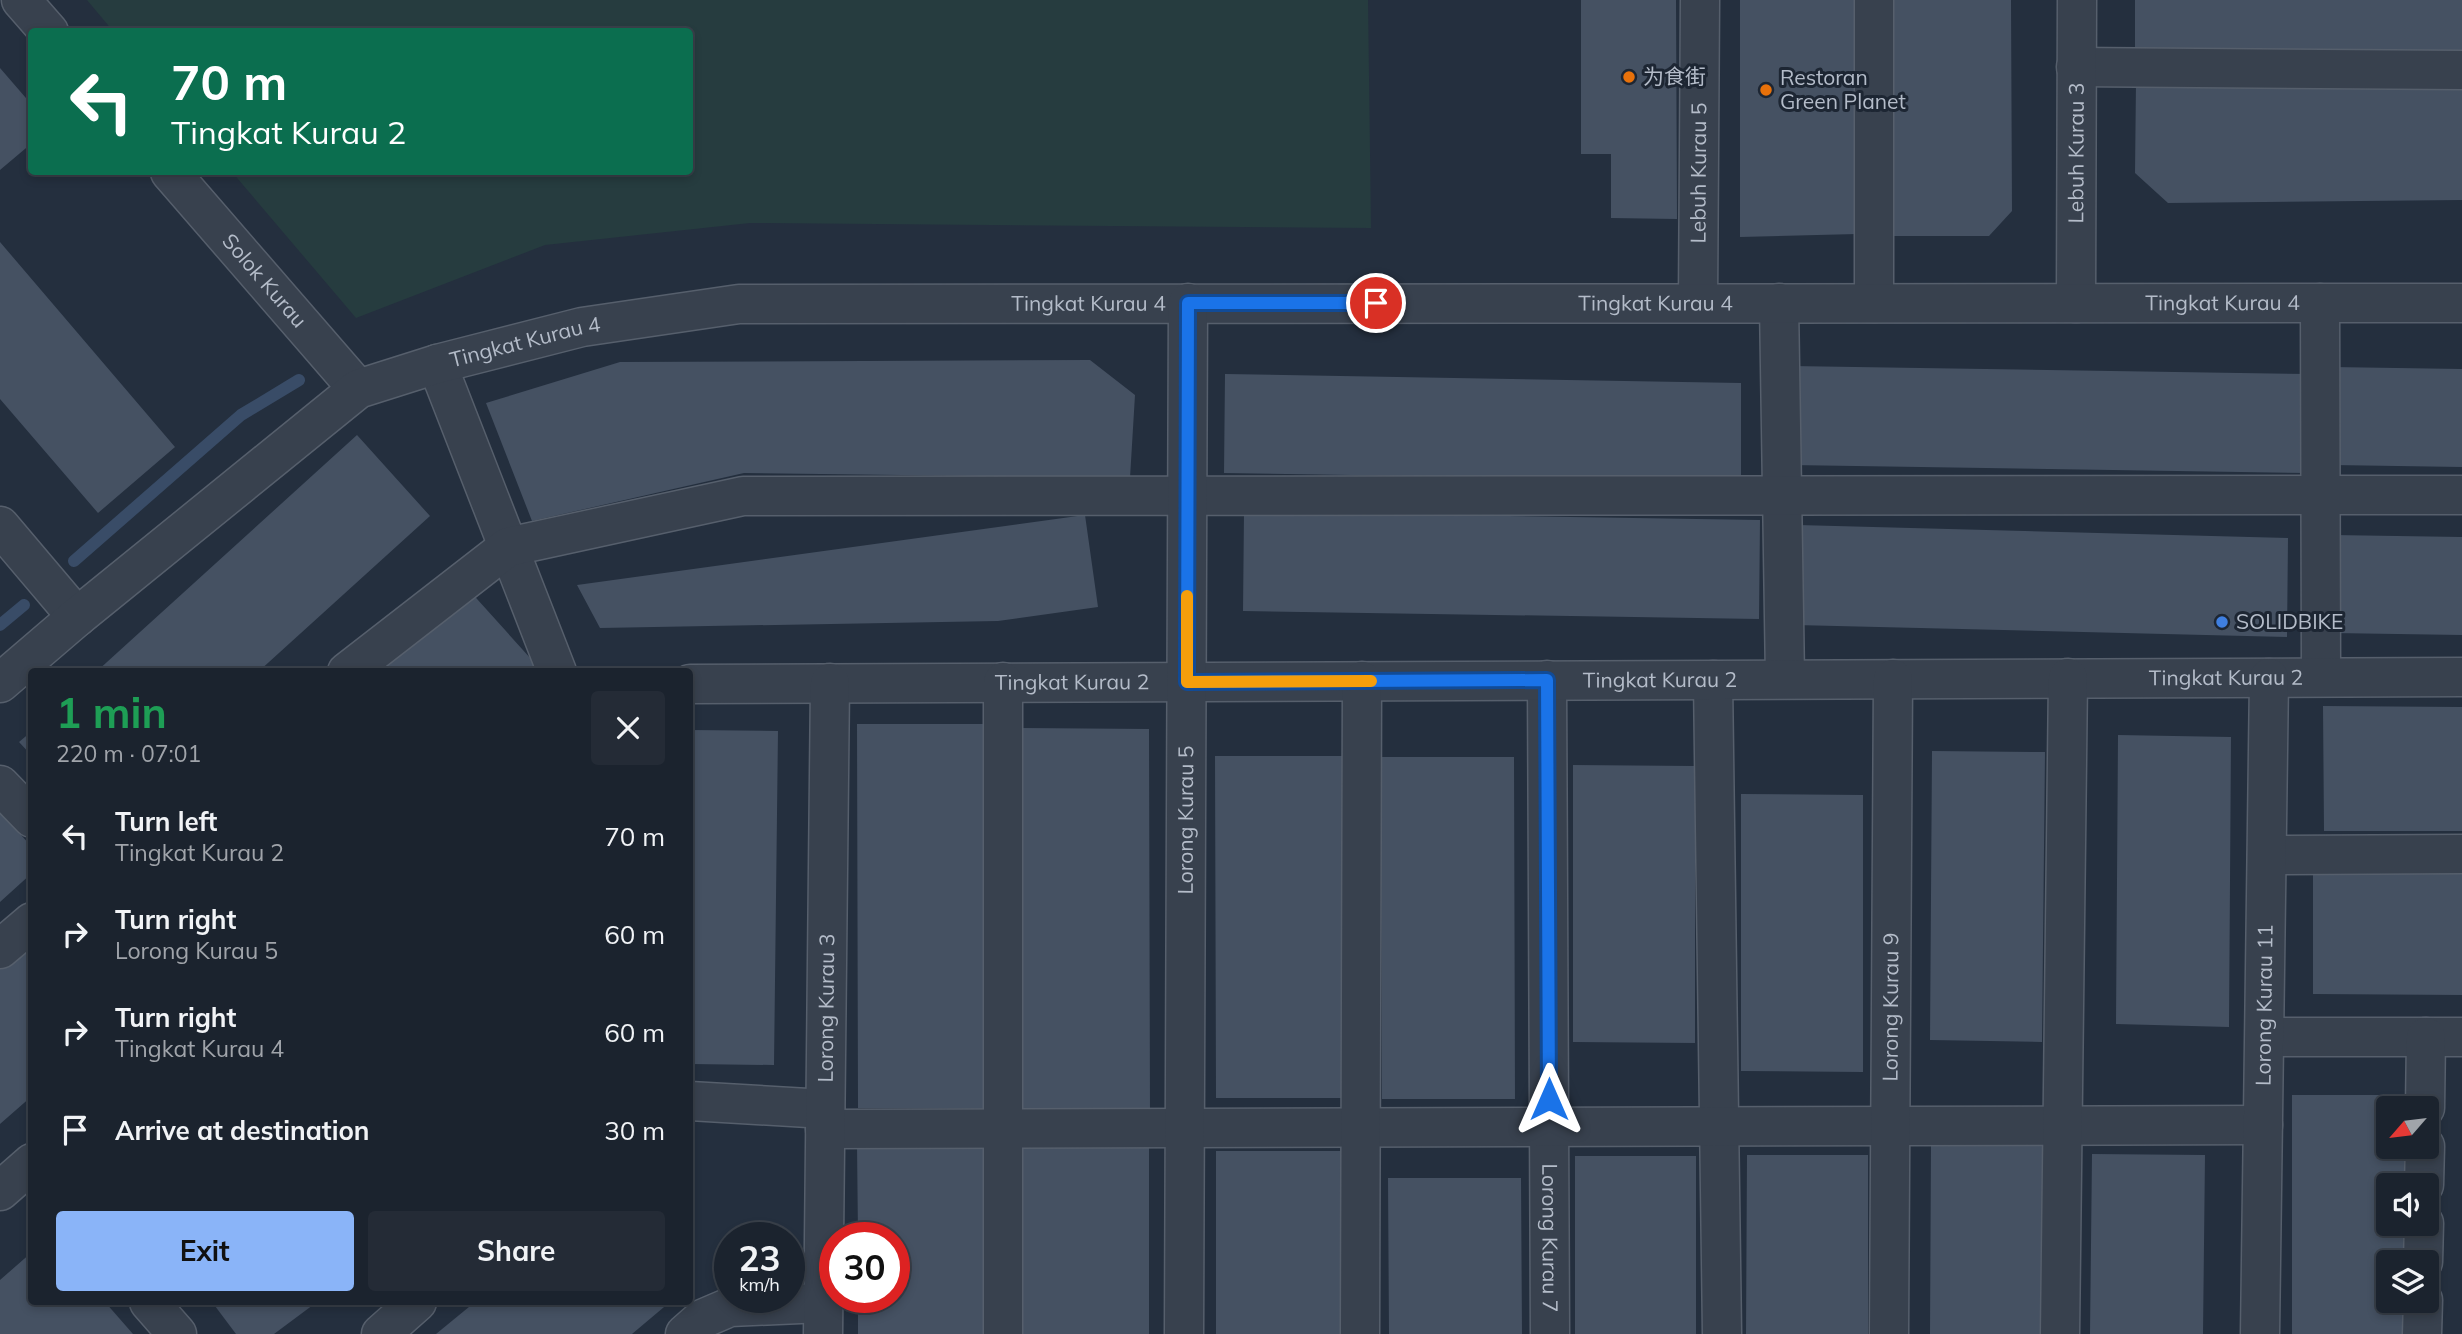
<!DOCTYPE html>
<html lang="en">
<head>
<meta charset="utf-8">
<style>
  body { margin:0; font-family:Mulish,"Noto Sans SC",sans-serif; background:#242b36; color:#f1f3f6; height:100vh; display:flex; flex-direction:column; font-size:26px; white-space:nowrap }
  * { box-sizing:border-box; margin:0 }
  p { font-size:23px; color:#a0a4aa }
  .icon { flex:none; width:38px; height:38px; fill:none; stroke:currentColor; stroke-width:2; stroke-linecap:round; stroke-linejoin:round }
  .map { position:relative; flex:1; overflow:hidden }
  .panel { position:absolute; left:28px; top:668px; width:665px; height:637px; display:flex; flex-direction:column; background:#1b232e; border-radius:7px; box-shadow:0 4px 10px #0003,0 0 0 2px #39404a }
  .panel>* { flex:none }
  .hud { position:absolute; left:28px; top:28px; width:665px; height:147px; border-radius:7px; box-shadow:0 4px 10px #0003,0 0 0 2px #39404a; background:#0b6e4f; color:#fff; overflow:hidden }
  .needle { width:46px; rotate:242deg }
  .controls { position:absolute; left:2376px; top:1096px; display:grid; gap:14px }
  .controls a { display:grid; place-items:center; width:63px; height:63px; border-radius:7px; background:#1b232e; box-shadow:0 4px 10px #0003,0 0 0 2px #39404a; font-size:35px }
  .speed { position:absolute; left:714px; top:1222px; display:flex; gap:14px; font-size:35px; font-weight:700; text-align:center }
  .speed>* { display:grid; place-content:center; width:91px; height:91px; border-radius:50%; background:#1b232e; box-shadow:0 4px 10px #0003,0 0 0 2px #39404a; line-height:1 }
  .speed small { font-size:18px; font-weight:400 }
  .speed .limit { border:10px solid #d22; background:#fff; color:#111 }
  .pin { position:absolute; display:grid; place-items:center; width:60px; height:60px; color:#fff; margin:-30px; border:4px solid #fff; border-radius:50%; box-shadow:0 2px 7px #0007 }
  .me { position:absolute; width:77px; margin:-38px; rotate:0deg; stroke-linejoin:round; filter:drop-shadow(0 0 5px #0008) }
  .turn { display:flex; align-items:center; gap:24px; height:147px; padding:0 28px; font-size:32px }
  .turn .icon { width:91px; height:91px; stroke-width:2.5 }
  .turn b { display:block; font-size:49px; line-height:60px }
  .round { display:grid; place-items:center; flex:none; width:74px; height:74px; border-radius:7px; background:#242b36 }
  .summary { display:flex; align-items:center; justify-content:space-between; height:119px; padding:0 28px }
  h1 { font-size:42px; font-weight:700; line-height:52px; color:#1e9e55 }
  .action { display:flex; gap:14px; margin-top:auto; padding:14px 28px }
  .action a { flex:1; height:80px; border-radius:7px; background:#8ab4f8; color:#111; font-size:28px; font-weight:700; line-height:80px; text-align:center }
  .action a+a { background:#242b36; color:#f1f3f6 }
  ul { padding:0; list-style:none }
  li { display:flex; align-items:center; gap:21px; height:98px; padding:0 28px }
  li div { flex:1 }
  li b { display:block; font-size:26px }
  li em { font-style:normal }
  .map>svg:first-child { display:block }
  .green { fill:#263c3f }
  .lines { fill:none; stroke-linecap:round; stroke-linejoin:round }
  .stream { stroke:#394c67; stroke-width:12 }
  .building { fill:#455162 }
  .minor-casing { stroke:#565f6c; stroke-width:41 }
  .minor { stroke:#38414e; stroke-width:38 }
  .route-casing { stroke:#114b97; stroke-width:18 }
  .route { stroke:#1a73e8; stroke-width:12 }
  .slow { stroke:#f59e0b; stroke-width:12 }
  .food-dot { fill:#e8710a; stroke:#1d2633; stroke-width:2.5 }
  .shop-dot { fill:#3f7fe0; stroke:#1d2633; stroke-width:2.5 }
  .labels { text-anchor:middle; stroke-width:6; stroke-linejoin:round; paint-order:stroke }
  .poi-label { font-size:21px; fill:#b4bcc9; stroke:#1d2633; text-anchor:start }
  .street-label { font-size:21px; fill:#b4bcc9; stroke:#1d2633 }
</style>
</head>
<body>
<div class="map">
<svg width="2462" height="1334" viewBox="0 0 2462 1334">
  <rect width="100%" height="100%" fill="#242f3e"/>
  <path class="green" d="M87,0H1368L1371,228L750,223L545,245L356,318L232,172H690V32L113,31Z"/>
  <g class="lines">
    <path class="stream" d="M74,561L241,415L299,380
      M0,625L24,605"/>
  </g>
  <path class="building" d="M1581,0H1676L1677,219L1611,218V154H1581Z
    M1740,0H1857V234L1740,237Z
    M1893,0H2011L2012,211L1989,236H1894Z
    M2135,0H2462V51L2135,50Z
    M0,68L32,105V143L0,170Z
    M2136,81L2462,82V200L2168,203L2135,173Z
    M0,242L175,447L98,513L0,399Z
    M1090,360L1135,395L1130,478L744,473L532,521L486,403L620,362Z
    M1791,366L2308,374L2307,473L1790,465Z
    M2332,367L2462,369V467L2332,465Z
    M1225,374L1741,383V481L1224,473Z
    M357,435L430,516L258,672H96Z
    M1244,512L1760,520L1759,619L1243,611Z
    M1085,515L1098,607L998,621L600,628L577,585Z
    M1798,525L2288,538L2287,637L1795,625Z
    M2333,535L2462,537V635L2332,633Z
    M468,589L541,670L539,672H376Z
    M2323,706L2462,707V831H2324Z
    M857,724H984V1108H858Z
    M1023,728L1149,729L1150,1114L1023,1113Z
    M690,730L778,731L774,1065L690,1064Z
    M32,731V756L19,742Z
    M2118,735L2231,737L2229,1027L2116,1024Z
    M1932,751L2045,752L2042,1042L1930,1040Z
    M1215,756H1348L1349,1098H1216Z
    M1381,757H1514L1515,1099H1382Z
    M1573,765L1695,766V1043L1573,1042Z
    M1741,794L1863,795V1072L1741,1071Z
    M0,812L32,847V873L0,902Z
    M2313,869H2462V995L2313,994Z
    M32,937V1096L0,1124V965Z
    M2292,1095H2406V1108H2389V1146H2406V1185H2389V1223H2406V1262H2389V1300H2406V1334H2292Z
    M1023,1143H1149V1334H1023Z
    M984,1144V1334H858V1297H894V1237H858L857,1145Z
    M1931,1144L2044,1145L2042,1334H1930Z
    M1216,1151H1348L1349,1334H1216Z
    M2092,1154L2205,1155L2203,1334H2090Z
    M1747,1155H1868V1334H1746Z
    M1575,1156H1696V1334H1575Z
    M1388,1178H1521L1522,1334H1389Z
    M32,1252V1302H105L133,1334H0V1280Z
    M212,1302H317L274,1334H236Z
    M475,1302H670L632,1334H436Z"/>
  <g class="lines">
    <g class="minor-casing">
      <g id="minor">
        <path d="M21,0L49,32"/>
        <path d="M1874,0V303"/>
        <path d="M2076,67L2462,70"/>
        <path id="s1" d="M170,172L358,389"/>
        <path id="s2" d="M1698,303L1700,0"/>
        <path d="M1779,303L1785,679"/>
        <path id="s3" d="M2076,303L2077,0"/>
        <path d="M2320,303L2321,677"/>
        <path d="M437,364L557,672"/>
        <path d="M0,526L77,617"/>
        <path d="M347,672L508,547L743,496L2462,495"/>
        <path id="s4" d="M1547,680L1550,1334"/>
        <path d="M1713,680L1722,1334"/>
        <path id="s5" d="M0,683L77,617L358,389L437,364L582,327L739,304L2462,303"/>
        <path id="s6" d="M690,684L2462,677"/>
        <path d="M0,785L32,818"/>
        <path d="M2267,855L2462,854"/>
        <path d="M0,949L32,922"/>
        <path d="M2265,1037H2462"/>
        <path d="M690,1101L825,1109"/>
        <path d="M2425,1108L2426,1037"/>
        <path d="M825,1129L2263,1125"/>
        <path d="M2424,1185L2425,1146"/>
        <path d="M0,1191L32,1163"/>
        <path d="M2423,1262L2424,1223"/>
        <path d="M149,1302L177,1334"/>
        <path d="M381,1334L417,1302"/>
        <path d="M685,1334L702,1319L730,1307L823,1303"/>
        <path id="s7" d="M823,1334L830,683"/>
        <path d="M1003,1334V682"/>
        <path id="s8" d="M1184,1334L1188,303"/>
        <path d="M1360,1334L1362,681"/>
        <path id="s9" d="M1889,1334L1893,679"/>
        <path d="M2060,1334L2068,678"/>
        <path id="s10" d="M2260,1334L2269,678"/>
        <path d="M2422,1334L2423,1300"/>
      </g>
    </g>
    <use href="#minor" class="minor"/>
  </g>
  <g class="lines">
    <g class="route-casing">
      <path id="route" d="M1376,303H1188L1187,682L1547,680L1549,1099"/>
    </g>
    <use href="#route" class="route"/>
    <path class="slow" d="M1187,596V682L1371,681"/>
  </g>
  <g class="food-dot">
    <circle cx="1629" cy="77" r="7"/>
    <circle cx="1766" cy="90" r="7"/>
  </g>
  <circle class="shop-dot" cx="2222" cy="622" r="7"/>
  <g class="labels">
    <g class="poi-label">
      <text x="1643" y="84">为食街</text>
      <text x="1780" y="85">Restoran<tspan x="1780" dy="24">Green Planet</tspan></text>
      <text x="2236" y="629">SOLIDBIKE</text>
    </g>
    <g class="street-label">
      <text dy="7" stroke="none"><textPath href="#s3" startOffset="150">Lebuh Kurau 3</textPath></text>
      <text dy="7" stroke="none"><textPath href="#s2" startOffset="130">Lebuh Kurau 5</textPath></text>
      <text dy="7" stroke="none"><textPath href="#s1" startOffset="144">Solok Kurau</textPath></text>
      <text dy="7" stroke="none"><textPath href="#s5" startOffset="1204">Tingkat Kurau 4</textPath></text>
      <text dy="7" stroke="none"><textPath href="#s5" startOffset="1771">Tingkat Kurau 4</textPath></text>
      <text dy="7" stroke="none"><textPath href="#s5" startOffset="2338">Tingkat Kurau 4</textPath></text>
      <text dy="7" stroke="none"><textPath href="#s5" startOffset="637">Tingkat Kurau 4</textPath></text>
      <text dy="7" stroke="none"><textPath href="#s6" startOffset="1536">Tingkat Kurau 2</textPath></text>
      <text dy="7" stroke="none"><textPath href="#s6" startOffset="970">Tingkat Kurau 2</textPath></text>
      <text dy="7" stroke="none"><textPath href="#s6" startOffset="382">Tingkat Kurau 2</textPath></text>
      <text dy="7" stroke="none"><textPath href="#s8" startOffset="514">Lorong Kurau 5</textPath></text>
      <text dy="7" stroke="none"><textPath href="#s9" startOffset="327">Lorong Kurau 9</textPath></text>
      <text dy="7" stroke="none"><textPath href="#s10" startOffset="329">Lorong Kurau 11</textPath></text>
      <text dy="7" stroke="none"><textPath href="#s7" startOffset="326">Lorong Kurau 3</textPath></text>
      <text dy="7" stroke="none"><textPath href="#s4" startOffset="558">Lorong Kurau 7</textPath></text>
    </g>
  </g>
</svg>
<div class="controls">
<a><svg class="needle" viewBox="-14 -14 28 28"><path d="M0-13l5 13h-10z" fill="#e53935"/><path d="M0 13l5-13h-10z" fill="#a0a4aa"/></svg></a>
<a><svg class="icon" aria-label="sound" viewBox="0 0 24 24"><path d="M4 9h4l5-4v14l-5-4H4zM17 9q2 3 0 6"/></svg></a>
<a><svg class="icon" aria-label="layers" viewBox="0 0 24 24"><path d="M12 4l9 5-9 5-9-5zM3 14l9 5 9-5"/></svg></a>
</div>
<div class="speed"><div>23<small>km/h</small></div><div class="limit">30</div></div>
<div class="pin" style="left:1376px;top:303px;background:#d93025"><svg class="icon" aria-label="arrive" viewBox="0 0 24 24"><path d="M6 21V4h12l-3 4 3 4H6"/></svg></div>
<svg class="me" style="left:1549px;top:1099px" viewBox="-20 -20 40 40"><path d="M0-17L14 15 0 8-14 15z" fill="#1a73e8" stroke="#fff" stroke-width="4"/></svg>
<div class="hud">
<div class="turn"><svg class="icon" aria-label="left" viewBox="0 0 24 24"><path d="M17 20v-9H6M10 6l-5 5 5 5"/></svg><div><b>70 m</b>Tingkat Kurau 2</div></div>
</div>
<section class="panel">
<div class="summary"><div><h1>1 min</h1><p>220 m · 07:01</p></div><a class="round"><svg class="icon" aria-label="close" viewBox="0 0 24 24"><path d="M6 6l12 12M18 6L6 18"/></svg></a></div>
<ul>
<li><svg class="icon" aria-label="left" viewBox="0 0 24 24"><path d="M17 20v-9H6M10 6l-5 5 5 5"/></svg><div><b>Turn left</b><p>Tingkat Kurau 2</p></div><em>70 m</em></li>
<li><svg class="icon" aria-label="right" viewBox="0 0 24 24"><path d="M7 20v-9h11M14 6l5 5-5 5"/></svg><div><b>Turn right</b><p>Lorong Kurau 5</p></div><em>60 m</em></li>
<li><svg class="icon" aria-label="right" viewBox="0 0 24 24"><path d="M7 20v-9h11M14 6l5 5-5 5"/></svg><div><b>Turn right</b><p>Tingkat Kurau 4</p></div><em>60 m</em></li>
<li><svg class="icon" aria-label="arrive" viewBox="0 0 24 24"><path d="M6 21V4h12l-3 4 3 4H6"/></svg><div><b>Arrive at destination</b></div><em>30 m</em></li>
</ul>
<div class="action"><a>Exit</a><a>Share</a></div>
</section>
</div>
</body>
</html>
